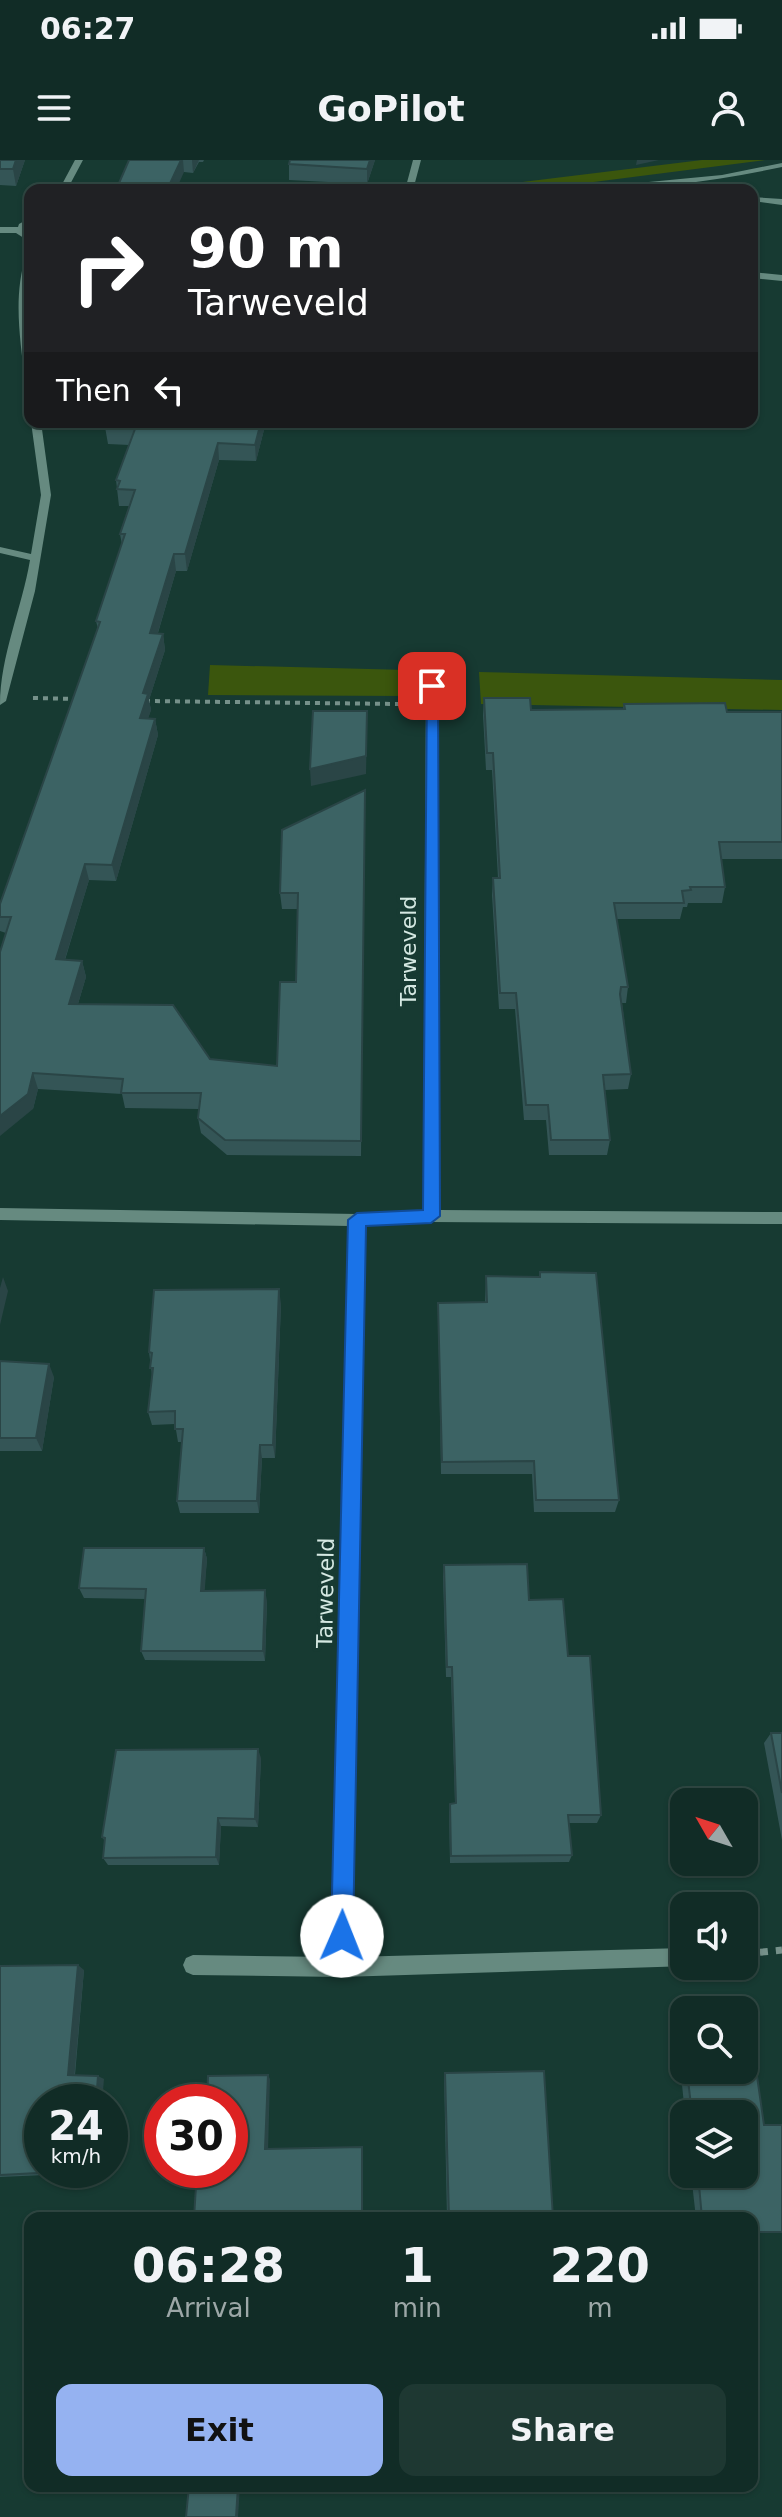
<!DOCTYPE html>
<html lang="en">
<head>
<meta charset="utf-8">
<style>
  body { margin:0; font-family:"DejaVu Sans",sans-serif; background:#1e3832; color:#f1f3f6; height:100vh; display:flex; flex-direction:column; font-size:30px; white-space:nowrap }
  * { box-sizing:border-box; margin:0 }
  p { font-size:26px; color:#9ca7a7 }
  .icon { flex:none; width:44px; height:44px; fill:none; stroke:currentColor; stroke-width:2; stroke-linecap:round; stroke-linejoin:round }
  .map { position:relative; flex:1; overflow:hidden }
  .side { position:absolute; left:24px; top:2052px; width:734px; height:280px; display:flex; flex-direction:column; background:#112c26; border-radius:16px; box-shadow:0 2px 6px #0004,0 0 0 2px #304843 }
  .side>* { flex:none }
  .guide { position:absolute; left:24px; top:24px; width:734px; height:244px; border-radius:16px; box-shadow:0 2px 6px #0004,0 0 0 2px #304843; background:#202124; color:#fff; overflow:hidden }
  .needle { width:52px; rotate:309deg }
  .buttons { position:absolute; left:670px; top:1628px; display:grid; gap:16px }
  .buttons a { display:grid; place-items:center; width:88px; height:88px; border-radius:16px; background:#112c26; box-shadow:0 2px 6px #0004,0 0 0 2px #304843; font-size:40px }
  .speed { position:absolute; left:24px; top:1924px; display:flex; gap:16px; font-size:40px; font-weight:700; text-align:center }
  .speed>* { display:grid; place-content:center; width:104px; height:104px; border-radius:50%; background:#112c26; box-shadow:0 2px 6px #0004,0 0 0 2px #304843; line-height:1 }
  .speed small { font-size:20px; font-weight:400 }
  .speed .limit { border:12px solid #d22; background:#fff; color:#111 }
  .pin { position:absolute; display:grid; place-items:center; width:68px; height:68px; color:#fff; margin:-34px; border-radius:16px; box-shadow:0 4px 12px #0006 }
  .me { position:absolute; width:88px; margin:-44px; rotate:1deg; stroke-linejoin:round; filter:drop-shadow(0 0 6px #0008) }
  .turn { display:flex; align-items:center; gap:28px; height:168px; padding:0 32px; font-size:36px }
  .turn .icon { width:104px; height:104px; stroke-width:2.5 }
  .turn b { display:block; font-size:56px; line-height:68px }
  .then { display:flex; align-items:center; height:76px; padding:0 32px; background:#0003; gap:16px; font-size:30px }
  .eta { display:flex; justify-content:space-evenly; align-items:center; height:136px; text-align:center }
  .eta b { font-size:48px; font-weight:800; line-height:56px }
  .button { display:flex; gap:16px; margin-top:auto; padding:16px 32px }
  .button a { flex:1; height:92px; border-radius:16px; background:#95b2f1; color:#111; font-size:32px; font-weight:800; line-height:92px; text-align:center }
  .button a+a { background:#1e3832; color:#f1f3f6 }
  .status { display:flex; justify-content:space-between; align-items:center; height:56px; padding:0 40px; background:#112c26; direction:ltr }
  .status svg { height:22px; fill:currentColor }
  header { display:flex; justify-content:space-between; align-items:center; height:104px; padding:0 32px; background:#112c26; font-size:36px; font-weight:800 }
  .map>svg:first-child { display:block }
  .green { fill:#3b560d }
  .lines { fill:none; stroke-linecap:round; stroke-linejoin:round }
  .path-far1 { stroke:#76918a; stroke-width:4; stroke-dasharray:5 5; stroke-linecap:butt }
  .path { stroke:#76918a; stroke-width:7; stroke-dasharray:8 8; stroke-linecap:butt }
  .minor { fill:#668a80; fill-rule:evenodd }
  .tertiary { fill:#668a80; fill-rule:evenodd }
  .wall { fill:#345556 }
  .shaded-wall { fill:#2a4546 }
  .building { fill:#3c6364; stroke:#2a4546; stroke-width:2 }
  .route { fill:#1a73e8; stroke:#114b97; stroke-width:2 }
  .labels { text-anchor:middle; stroke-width:7; stroke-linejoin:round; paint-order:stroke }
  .street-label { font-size:22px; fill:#d5e8e2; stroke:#173a32 }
</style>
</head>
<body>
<div class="status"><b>06:27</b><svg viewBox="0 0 49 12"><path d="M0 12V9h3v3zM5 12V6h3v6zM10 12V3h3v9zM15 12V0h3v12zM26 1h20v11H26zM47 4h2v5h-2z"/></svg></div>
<header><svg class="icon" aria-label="menu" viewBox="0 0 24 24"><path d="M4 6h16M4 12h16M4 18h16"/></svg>GoPilot<svg class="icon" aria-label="person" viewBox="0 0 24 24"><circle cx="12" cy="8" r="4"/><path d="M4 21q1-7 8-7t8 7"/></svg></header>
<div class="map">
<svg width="782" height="2357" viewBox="0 0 782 2357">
  <rect width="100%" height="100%" fill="#173a32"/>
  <path class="green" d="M702,0H765L531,30H456Z
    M210,505L407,510L406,536L208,535Z
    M479,512L782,520V550L481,544Z"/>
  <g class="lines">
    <path class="path-far1" d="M33,538L79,539
      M145,541L399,544"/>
    <path class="path" d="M744,1794L782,1790"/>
    <path class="minor" d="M413,0H421L413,30H405Z
      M752,37L782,39V45L752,41Z
      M0,67H20L24,70L20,73H0Z
      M30,92L27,141L30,224L25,221C20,178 13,137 26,95Z
      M752,112L782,115V121L752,118Z
      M31,262H41L51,335L35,431L6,541L0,545C0,496 22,448 30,400L0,393V387L31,394L41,335Z
      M432,522L438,526L439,1050L782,1052V1064L431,1062L364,1066L351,1797L684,1788V1806H689L341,1817L193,1815L186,1812L183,1805L186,1798L193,1795L331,1797L349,1066L0,1060V1048L357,1054L423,1050L426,526Z"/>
    <path class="tertiary" d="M75,0H83L67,30H59Z
      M782,3V7C716,21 649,30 582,30L586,28L722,15Z
      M30,58V65L25,72L30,75V82L16,73L19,64Z"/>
  </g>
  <path class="wall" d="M0,0H25L16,26L0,25Z
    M129,0H204L203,2H199L193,13L184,12Z
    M375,0L367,24L289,20V4Z
    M108,262H266L256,301L219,300L187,411H176L158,473L163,474L165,490L149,540L151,550L148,558L155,559L158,575L116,721L89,720L65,800L82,801L86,817L78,844L210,899L277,906L296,822L298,749H282L280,733L365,630L361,996L227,995L201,973L198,958L199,949L125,948L122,934L38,929L33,949L6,773L0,771V744L98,469L96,461L122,385L120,374L129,346H119L116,320L129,285L108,284L105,267Z
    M484,538L531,550L623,549L624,544L727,552H782V699H721L725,727L722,743H688L687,747H683L680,759H617L628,827L626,843H622L631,914L628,929L605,930L610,980L607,995H549L546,960H524L515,849H499L492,735L493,718H498L492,610H486L483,555Z
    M540,1112L619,1340L615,1352H534L532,1314H441L438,1143L485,1142L486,1116L540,1117Z
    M281,1144L275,1298H262L259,1353H180L177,1341L182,1282H178L175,1264L152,1265L148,1252L152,1215L149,1192Z
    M0,1201L54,1217L42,1291H0Z
    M204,1388L207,1399L204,1431L267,1441L265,1501L145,1500L141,1491L145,1439L84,1438L79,1428Z
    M444,1405L529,1440L568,1496L601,1655L597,1663H569L572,1695L569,1702L450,1703L449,1652L450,1644L455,1643L451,1517H446L443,1416Z
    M771,1573H782V1680L764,1583Z
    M261,1598L258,1667L221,1666L219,1705H108L103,1698L105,1681L102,1677Z
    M0,1806L84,1810L75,1915L104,1919L42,1942V2010H45V2015L0,2017Z
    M687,1911L764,1965H782V2073H752V2058H696L691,2014H744V1954H685L681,1915Z
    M445,1913L553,2058H447L444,1916Z"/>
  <path class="shaded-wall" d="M16,0H25L16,26L13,9Z
    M181,0H183L184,12L176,30H167Z
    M192,0H199L193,13Z
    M370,0H375L367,24V9Z
    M637,0H659L636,5Z
    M261,262H266L256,301L255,285Z
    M218,283L219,300L187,411L185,394Z
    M174,394L176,411L153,489L150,473Z
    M163,474L165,490L149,540L151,550L143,574L140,558L143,533Z
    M155,559L158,575L116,721L112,705Z
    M367,568L366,614L311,626L310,609Z
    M85,704L89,720L60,815L56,799Z
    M82,801L86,817L73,860L69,844Z
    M33,913L38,929L33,949L0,976V956Z
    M3,1117L8,1131L0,1165V1128Z
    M279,1129L281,1144L275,1298L273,1285Z
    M49,1204L54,1217L42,1291L36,1278Z
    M260,1285L262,1298L259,1353L257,1341Z
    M204,1388L207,1399L204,1441L201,1431Z
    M265,1430L267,1441L265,1501L263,1491Z
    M258,1589L261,1598L258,1667L255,1659Z
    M218,1658L221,1666L219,1705L216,1697Z
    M78,1805L84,1810L74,1919L68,1915Z
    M268,1915L270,1919L268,1991L265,1989Z
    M98,1916L104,1919L102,1942H96Z
    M40,1988L42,1989V2010H45V2015L38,2013Z
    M238,2326H240L238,2357H236Z"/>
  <path class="building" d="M0,0H16L13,9H0Z
    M129,0H181L167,30H116Z
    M290,0H370L367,9L289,4Z
    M108,262H261L255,285L218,283L185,394H174L150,473L163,474L143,533L148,534L140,558L155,559L112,705L85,704L56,799L82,801L69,844L173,845L210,899L277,906L280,822H296L298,733H280L282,670L365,630L361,981L225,980L198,958L201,933H121L123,919L33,913L28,934L0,956V792L11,757H0V744L100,462L96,461L125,374H120L135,330L117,329L120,321L116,320L135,269L105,267Z
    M484,538H530L531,550L625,549L624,544L725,543L727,552H782V682H719L725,727H690L691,730L682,731L684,743H614L628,827H621L620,834L631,914L603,915L610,980H551L548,945H526L516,833H500L493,718H500L493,593H487Z
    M313,551H367L366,596L310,609Z
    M540,1112L596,1113L619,1340H536L534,1301L442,1302L438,1143L487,1142L486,1116L540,1117Z
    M279,1129L273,1285H260L257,1341H177L183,1269H175V1251L148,1252L153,1208H150L152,1193L149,1192L154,1130Z
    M0,1201L49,1204L36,1278H0Z
    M84,1388H204L201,1431L265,1430L263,1491H141L146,1429L79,1428Z
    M527,1404L529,1440L563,1439L568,1496H590L601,1655H568L572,1695L451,1696L450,1644L456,1643L452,1507H447L444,1405Z
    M771,1573H782V1633Z
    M258,1589L255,1659L218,1658L216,1697L103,1698L105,1678L102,1677L116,1590Z
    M78,1805L68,1915L98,1916L96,1942H42V1988H40L38,2013L0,2015V1806Z
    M756,1909L764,1965H782V2072H752V2058H702L698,2014H744V1954H692L687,1911Z
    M544,1911L553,2058H449L445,1913Z
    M268,1915L265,1989L362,1987V2058H194L197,2010H230V1942H207L208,1916Z
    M189,2326H238L236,2357H186Z"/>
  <path class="route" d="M427,523L438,526L440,1056L431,1063L366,1066L353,1776L350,1784L342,1787L334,1784L331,1776L348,1060L357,1053L423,1050Z"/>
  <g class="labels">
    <g class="street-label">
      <text transform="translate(408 791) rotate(-90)" y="8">Tarweveld</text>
      <text transform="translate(325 1433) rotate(-89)" y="8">Tarweveld</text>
    </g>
  </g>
</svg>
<div class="buttons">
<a><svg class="needle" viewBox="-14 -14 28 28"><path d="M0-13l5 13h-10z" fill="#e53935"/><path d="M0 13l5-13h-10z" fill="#9ca7a7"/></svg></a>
<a><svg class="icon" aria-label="sound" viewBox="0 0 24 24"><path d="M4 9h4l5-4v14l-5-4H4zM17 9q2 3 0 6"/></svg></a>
<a><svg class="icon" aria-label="search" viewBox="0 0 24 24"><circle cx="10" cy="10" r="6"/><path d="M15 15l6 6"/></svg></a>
<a><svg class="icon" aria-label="layers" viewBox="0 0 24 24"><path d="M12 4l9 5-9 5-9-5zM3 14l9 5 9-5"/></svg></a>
</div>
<div class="speed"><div>24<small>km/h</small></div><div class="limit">30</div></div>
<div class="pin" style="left:432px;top:526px;background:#d93025"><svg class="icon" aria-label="arrive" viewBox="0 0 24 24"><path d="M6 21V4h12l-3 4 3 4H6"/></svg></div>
<svg class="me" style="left:342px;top:1776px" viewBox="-20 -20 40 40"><circle r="19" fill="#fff"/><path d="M0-13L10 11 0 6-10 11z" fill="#1a73e8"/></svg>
<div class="guide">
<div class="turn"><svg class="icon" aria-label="right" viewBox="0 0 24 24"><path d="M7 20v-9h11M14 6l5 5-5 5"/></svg><div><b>90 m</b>Tarweveld</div></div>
<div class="then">Then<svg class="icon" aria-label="left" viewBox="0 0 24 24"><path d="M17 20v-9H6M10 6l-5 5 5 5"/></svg></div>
</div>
<section class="side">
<div class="eta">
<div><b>06:28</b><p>Arrival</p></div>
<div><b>1</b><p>min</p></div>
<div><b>220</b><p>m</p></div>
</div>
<div class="button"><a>Exit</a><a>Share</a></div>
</section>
</div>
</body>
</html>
